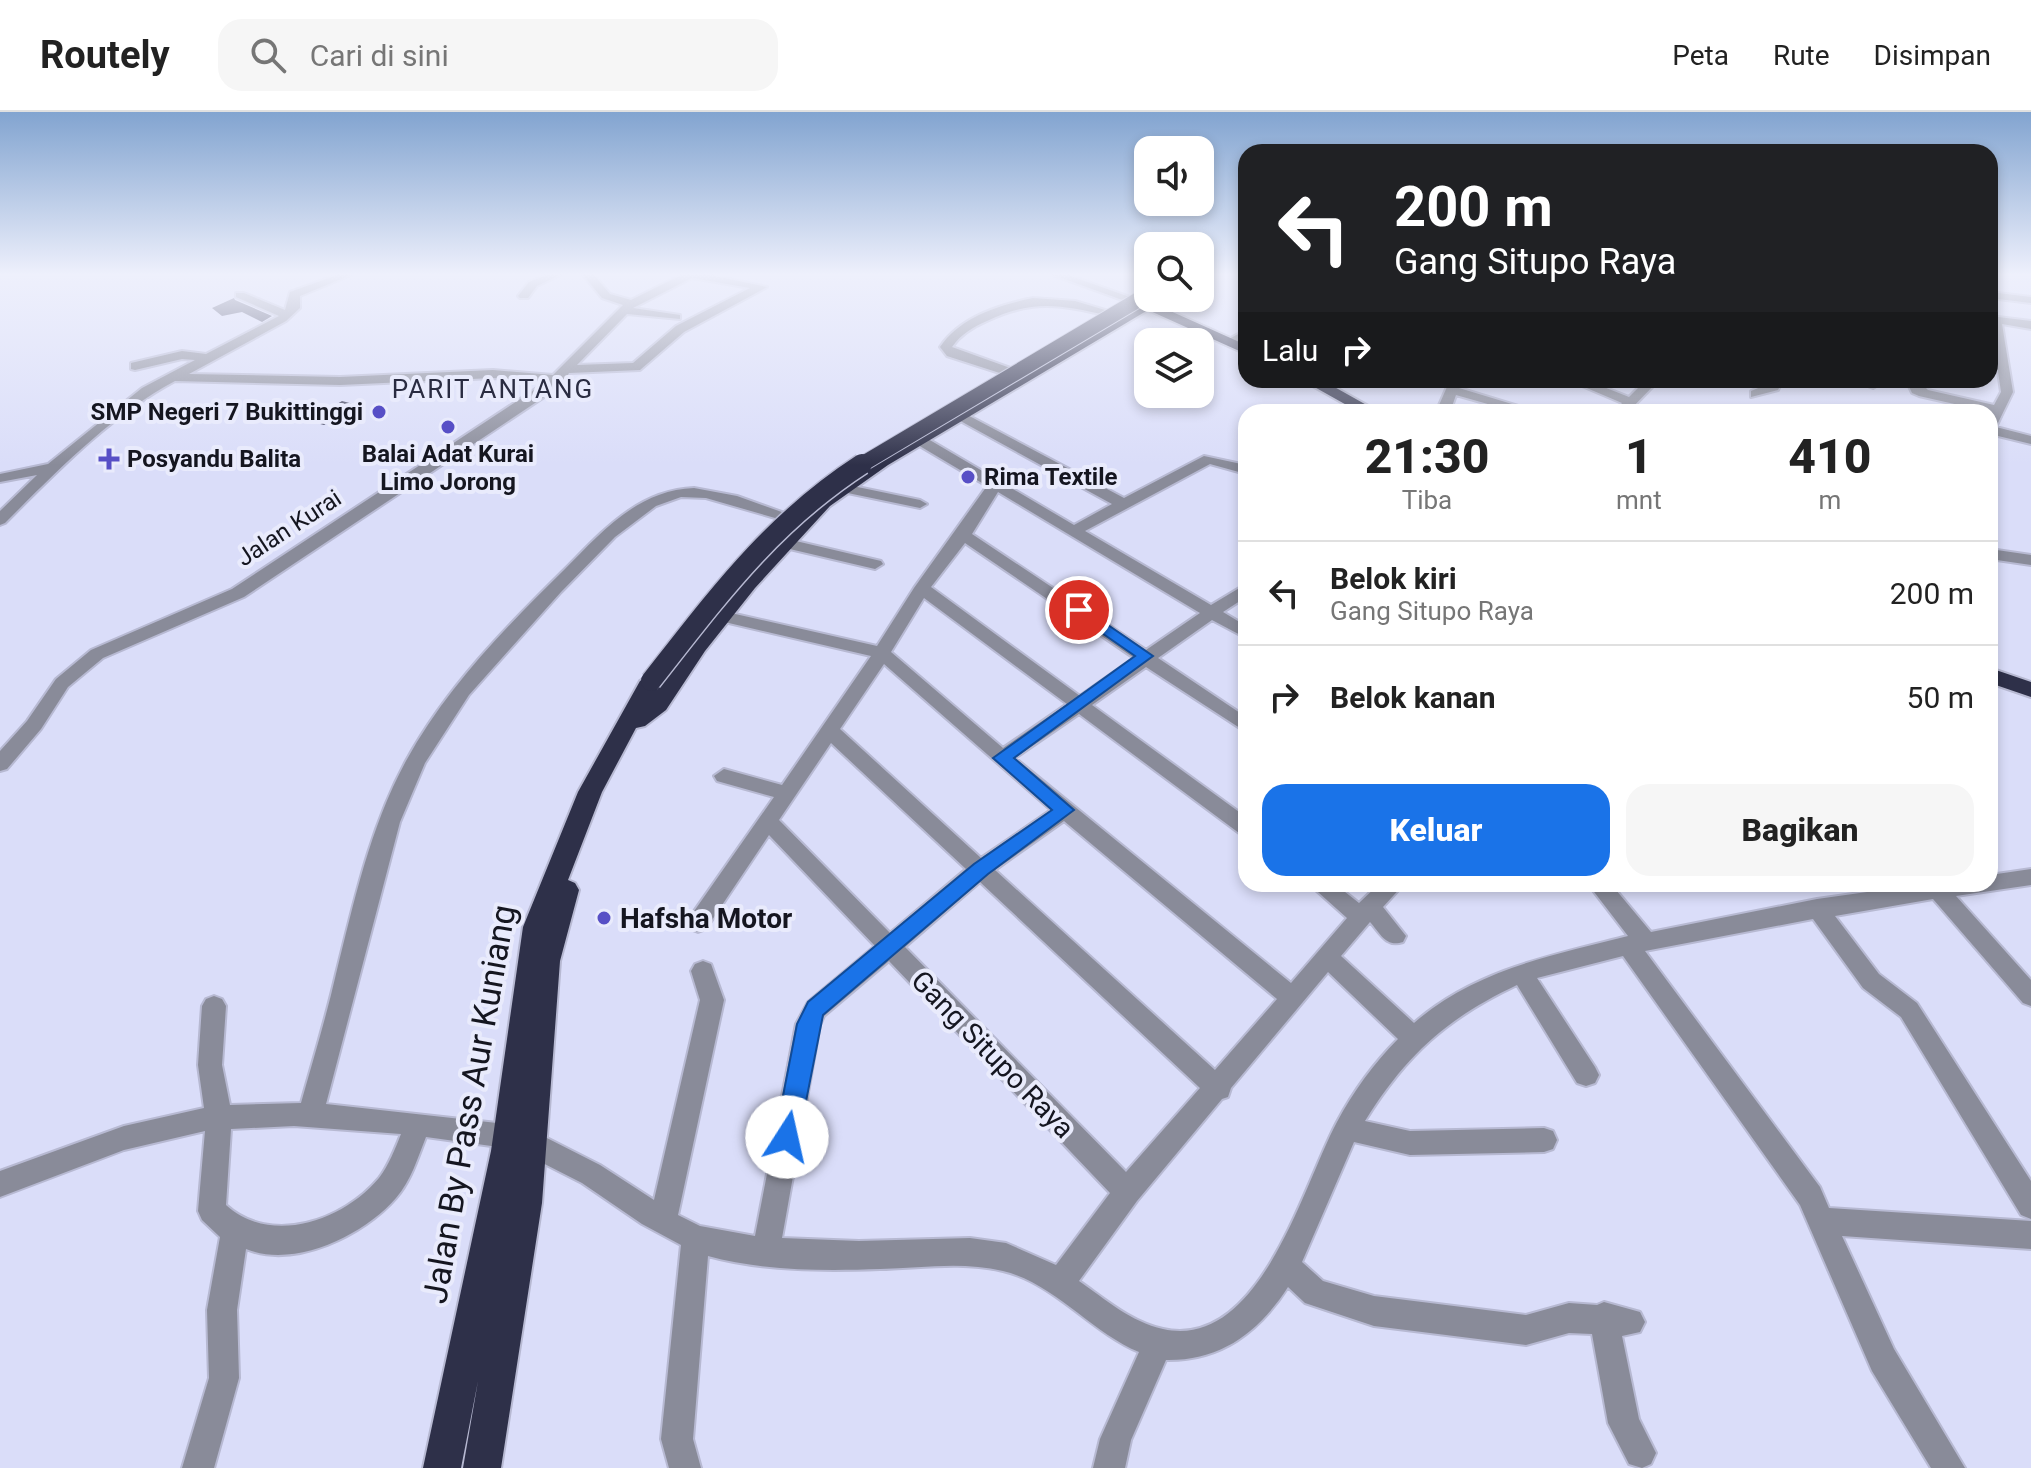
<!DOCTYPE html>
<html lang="id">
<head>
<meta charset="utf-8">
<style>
  body { margin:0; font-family:Roboto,sans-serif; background:#f6f6f6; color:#222; height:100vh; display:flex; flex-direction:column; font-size:30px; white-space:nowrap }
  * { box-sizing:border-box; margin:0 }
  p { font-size:26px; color:#767676 }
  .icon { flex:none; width:44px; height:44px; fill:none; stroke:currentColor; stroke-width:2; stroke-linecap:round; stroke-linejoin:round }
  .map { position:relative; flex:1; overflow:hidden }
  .drawer { position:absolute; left:1238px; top:292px; width:760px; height:488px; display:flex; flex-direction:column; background:#fff; border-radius:24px; box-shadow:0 4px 12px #0003 }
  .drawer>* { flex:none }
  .guide { position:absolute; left:1238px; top:32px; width:760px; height:244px; border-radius:24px; box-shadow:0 4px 12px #0003; background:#202124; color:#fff; overflow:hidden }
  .tools { position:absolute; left:1134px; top:24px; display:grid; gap:16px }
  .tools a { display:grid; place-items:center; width:80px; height:80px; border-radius:16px; background:#fff; box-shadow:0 4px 12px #0003; font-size:40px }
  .pin { position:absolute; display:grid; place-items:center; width:68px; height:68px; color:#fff; margin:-34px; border:4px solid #fff; border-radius:50%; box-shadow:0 2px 8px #0007 }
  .me { position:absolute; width:88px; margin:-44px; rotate:10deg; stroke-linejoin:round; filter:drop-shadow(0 0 6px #0008) }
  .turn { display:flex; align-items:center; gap:28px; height:168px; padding:0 24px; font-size:36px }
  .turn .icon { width:104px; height:104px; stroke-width:2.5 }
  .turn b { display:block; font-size:56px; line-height:68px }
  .then { display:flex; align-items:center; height:76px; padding:0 24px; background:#0003; gap:16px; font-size:30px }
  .eta { display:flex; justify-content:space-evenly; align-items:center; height:136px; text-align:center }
  .eta b { font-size:48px; font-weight:800; line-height:56px }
  .action { display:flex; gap:16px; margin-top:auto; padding:16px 24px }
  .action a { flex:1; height:92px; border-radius:24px; background:#1a73e8; color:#fff; font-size:32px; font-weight:800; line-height:92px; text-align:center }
  .action a+a { background:#f6f6f6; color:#222 }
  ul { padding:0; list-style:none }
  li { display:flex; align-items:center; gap:24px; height:104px; padding:0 24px; border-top:2px solid #e0e0e0 }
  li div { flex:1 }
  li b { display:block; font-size:30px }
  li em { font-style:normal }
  header { display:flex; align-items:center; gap:48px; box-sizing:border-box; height:112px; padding:0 40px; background:#fff; border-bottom:2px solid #e0e0e0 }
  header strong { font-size:38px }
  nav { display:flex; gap:44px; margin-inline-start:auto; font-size:28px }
  .search { width:560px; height:72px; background:#f6f6f6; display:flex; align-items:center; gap:20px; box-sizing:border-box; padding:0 28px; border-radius:24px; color:#767676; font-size:30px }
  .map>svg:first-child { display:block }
  .building { fill:#3b3d57 }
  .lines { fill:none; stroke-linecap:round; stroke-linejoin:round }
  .minor-casing { stroke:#b7b9d2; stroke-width:4 }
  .highway-casing { stroke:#b7b9d2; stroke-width:4 }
  .minor { fill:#898b99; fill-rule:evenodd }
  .highway { fill:#2e3049; fill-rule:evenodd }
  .highway-bridge-far1-casing { stroke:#b7b9d2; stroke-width:17; stroke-linecap:butt }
  .highway-bridge-casing { stroke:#b7b9d2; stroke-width:23; stroke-linecap:butt }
  .highway-bridge-far1 { stroke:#2e3049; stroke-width:15 }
  .highway-bridge { stroke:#2e3049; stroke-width:20 }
  .route { fill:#1a73e8; stroke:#114b97; stroke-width:2 }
  .poi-dot { fill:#574fc6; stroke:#e9ebfc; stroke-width:3 }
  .labels { text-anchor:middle; stroke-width:8; stroke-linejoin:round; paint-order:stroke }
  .far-poi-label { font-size:24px; font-weight:bold; fill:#151620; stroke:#e9ebfc; text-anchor:start }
  .far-street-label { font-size:24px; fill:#151620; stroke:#e9ebfc }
  .far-quarter-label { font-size:26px; letter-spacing:2px; fill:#2a2c41; stroke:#e9ebfc }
  .poi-label { font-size:28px; font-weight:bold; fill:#151620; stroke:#e9ebfc; text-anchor:start }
  .street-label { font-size:28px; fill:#151620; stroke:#e9ebfc }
  .near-street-label { font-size:34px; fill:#151620; stroke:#e9ebfc }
</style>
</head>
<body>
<header>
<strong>Routely</strong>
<div class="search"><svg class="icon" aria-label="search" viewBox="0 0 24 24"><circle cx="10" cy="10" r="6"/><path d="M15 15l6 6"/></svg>Cari di sini</div>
<nav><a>Peta</a><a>Rute</a><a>Disimpan</a></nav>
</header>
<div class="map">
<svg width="2031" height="1356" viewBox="0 0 2031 1356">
  <rect width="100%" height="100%" fill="#daddf9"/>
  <path class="building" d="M234,186L235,188L272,204L262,210L242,200L222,204L212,196Z
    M342,289L357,293L324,313L309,309Z"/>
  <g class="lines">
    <g class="minor-casing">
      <path id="minor" d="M337,163H351L300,184V196L286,209L189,262L340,265L493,258L553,263L623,193L602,186L583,163H594L610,182L631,188L681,163H710L767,175L684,220L640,258L569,261L564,270L550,281L244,485L103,546L68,575L41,617L7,657L0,659V639L27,609L56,567L91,538L232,477L546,270L493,266L340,273L175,269C111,303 56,360 5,411L0,413V399L37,363L0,370V362L48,352L142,276L195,248L182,247L135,258L131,257V251L182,239L206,242L279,204L236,185V181H244L285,198L290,180ZM692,166L750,176L676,214L633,251L577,253L627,202L680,207V203L633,196Z
        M546,163H560L537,174L528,186H520L518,184L529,170Z
        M1053,163H1068L1138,188L1128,190Z
        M1990,180L2031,185V191L1990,186Z
        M1033,186L1075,189L1115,201L1109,204C1061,193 1033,187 987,209C973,215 961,222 952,235L1013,257L1015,260L1009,264L947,244L940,235C960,205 999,193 1033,186Z
        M1990,204L2031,209V217L2002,212L2013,280L1996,315L2031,324V332L1990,322V300L1919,284L1912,281L1906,268H1918L1928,278L1994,293L2001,280Z
        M1206,216L1210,217V223L1192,230H1175Z
        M1246,218V227L1229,234L1223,230Z
        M1450,268H1462L1459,276L1538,300H1516L1456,283L1450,300H1436Z
        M1568,268H1586L1629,285L1646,268H1659L1628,300L1617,297L1622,291Z
        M1771,268H1783L1778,278L1751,285V279L1768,272Z
        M1852,268H1873L1879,272L1873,276Z
        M960,299L1124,386L1204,344L1246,353V362L1210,352L1085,419L1211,493L1246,472V485L1223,500L1246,514V526L1212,508L1158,546L1246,605V620L1146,555L1092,593L1246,705V724L1239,721L1079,602L1015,646L1291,871L1347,806L1309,772H1335L1359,791L1379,772H1404L1383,795L1406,824L1403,830C1386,836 1380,821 1370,810L1341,844L1414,911C1474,858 1553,843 1628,824L1588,772H1611L1651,820L1817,787L1924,772H1990V763L2031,757V773L1956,784L2031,868V894L2023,891L1933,787L1835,804L1879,862L1917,891L2031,1069V1107L2021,1103L1901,905L1863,876L1813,807L1645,839L1820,1075L1829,1096L2031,1109V1137L1842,1124L1894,1237L1965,1356H1931L1872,1259L1800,1093L1623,844L1537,866L1595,955L1599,963L1595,971L1586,974L1577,971L1517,873C1447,906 1406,943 1365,1009L1410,1019L1544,1016L1553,1019L1557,1028L1553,1037L1544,1040L1410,1043L1354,1030L1302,1150L1323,1169L1374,1184L1526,1203L1569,1191L1597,1193L1604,1190L1640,1200L1645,1210L1640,1220L1622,1224L1639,1307L1656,1341L1651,1352L1642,1356L1629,1352L1608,1311L1592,1222L1569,1221L1526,1233L1374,1214L1305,1191L1288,1175C1259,1220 1221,1249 1166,1248L1131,1328L1125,1356H1093L1100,1327L1139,1240C1091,1220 1054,1171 1003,1159C962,1149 921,1156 880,1157C824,1159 762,1159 708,1144L693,1327L701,1356H669L661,1327L681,1133L642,1112L582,1071L521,1040L517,1031L521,1022L530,1019L539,1022L600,1053L654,1088L700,888L691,859L695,852L703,849L711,852L724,888L678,1103L700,1114L755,1124L796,912L808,890L875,834L769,723L706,817L698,820L690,817L687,811L690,805L774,685L717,669L714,664L724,657L782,673L871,544L716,508L714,504L722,499L877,534L914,476L987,374L913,330V324H923L1074,413L1112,392L955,306V300ZM998,380L1200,501L1146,538L972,422ZM965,431L1134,546L1080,584L931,475ZM924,486L1067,592L1003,636L891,540ZM884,552L1051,698L981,746L840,617ZM831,631L966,757L890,821L779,708ZM1064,709L1277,887L1215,958L995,758ZM980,770L1200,976L1126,1060L905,835ZM889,849L1110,1081L1056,1153L1006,1131L970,1126L859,1129L782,1126L820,913L824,904ZM1328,860L1398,927C1374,951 1353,980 1337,1010C1303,1073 1260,1239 1163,1217C1131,1210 1105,1187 1079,1169L1137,1089L1222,987L1228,985L1231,976Z
        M843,372L920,388L927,392L920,396L838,379L836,376Z
        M694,376L737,384L790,403L782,408L706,386L681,385L656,394L615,425L561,480L469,583L425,651L400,710L326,992L506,1012L515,1015L519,1024L515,1033L506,1036L426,1025C418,1045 411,1069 396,1086C364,1123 295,1157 246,1137L237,1198L239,1266L214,1356H182L209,1266L207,1198L220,1125L202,1108L198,1099L205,1019L124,1038L0,1085V1059L124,1014L204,996L198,953L202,894L206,887L214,884L222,887L226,894L222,953L230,993L301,991C313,948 326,906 336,862C354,790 370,715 406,649C446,576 505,516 564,458C601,421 637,378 694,376ZM294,1014L401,1022C395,1037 389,1053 379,1066C343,1109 271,1134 226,1093L231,1017Z
        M783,426L881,449L883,452L875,457L777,434V428Z
        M1990,437L2031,443V453L1990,447Z"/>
    </g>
    <g class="highway-casing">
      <path id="highway" d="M1149,186H1166L1157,193L1246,233V242L1148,198L888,353L830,394L755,476L705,539L666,598L645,614L636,616L602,680L568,768L575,771L579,778L560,849L542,1091L501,1356H463L478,1269L461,1356H423L491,1039L523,815L578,680L640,569L651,562L659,564L662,569L657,578L690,530L741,468L818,386L876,345Z
        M1302,268H1322L1379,300H1359Z
        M1990,556L2031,570V585L1990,571Z"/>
    </g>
    <use href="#minor" class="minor"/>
    <use href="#highway" class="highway"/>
    <g class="highway-bridge-far1-casing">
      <path id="highway-bridge-far1" d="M859,354L1148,182"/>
    </g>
    <g class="highway-bridge-casing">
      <path id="highway-bridge" d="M651,569C717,485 771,411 862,352"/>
    </g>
    <use href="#highway-bridge-far1" class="highway-bridge-far1"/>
    <use href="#highway-bridge" class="highway-bridge"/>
  </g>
  <linearGradient id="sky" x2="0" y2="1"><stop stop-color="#82a4d0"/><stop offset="0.46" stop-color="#eef0fc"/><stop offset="1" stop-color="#eef0fc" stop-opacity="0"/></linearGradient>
  <rect width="2031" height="353" fill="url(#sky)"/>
  <path class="route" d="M1079,493L1153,544L1014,646L1074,698L988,762L823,903L799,1025L796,1033L787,1036L779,1033L775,1025L797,912L808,890L974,752L1052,698L993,646L1135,544L1073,501L1071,498Z"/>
  <g class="poi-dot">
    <circle cx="379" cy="300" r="8"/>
    <circle cx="448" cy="315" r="8"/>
    <path d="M105 335h8v8h8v8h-8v8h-8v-8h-8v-8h8z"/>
    <circle cx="968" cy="365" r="8"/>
    <circle cx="604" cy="806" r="8"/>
  </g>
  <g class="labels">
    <g class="far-poi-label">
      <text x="363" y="308" text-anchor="end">SMP Negeri 7 Bukittinggi</text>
      <text x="448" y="350" text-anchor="middle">Balai Adat Kurai<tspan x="448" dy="28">Limo Jorong</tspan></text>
      <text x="127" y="355">Posyandu Balita</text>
      <text x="984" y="373">Rima Textile</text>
    </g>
    <g class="far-street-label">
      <text transform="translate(289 416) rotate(-33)" y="8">Jalan Kurai</text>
    </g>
    <g class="far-quarter-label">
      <text x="493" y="286">PARIT ANTANG</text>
    </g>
    <g class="poi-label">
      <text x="620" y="816">Hafsha Motor</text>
    </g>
    <g class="street-label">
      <text transform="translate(993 942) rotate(46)" y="10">Gang Situpo Raya</text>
    </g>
    <g class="near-street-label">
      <text transform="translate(469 992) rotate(-80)" y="12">Jalan By Pass Aur Kuniang</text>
    </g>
  </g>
</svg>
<div class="tools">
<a><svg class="icon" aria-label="sound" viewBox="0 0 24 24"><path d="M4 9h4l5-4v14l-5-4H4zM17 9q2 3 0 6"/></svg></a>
<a><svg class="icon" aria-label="search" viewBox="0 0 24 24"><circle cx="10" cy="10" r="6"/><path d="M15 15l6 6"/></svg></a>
<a><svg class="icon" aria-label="layers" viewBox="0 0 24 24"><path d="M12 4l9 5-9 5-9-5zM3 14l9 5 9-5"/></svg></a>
</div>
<div class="pin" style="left:1079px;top:498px;background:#d93025"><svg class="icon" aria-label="arrive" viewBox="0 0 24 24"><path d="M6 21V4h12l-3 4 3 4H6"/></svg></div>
<svg class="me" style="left:787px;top:1025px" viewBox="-20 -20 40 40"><circle r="19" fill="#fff"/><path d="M0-13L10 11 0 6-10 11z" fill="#1a73e8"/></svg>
<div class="guide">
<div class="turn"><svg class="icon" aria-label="left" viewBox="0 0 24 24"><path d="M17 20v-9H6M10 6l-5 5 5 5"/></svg><div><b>200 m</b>Gang Situpo Raya</div></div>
<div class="then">Lalu<svg class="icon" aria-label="right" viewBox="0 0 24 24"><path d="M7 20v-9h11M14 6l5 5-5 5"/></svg></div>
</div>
<section class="drawer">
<div class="eta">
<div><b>21:30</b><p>Tiba</p></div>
<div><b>1</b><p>mnt</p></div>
<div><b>410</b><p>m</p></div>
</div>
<ul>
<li><svg class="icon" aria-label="left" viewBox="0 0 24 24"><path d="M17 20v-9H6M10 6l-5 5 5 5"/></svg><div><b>Belok kiri</b><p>Gang Situpo Raya</p></div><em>200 m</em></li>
<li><svg class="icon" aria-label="right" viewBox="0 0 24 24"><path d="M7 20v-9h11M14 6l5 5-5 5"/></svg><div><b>Belok kanan</b></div><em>50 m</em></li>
</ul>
<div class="action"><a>Keluar</a><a>Bagikan</a></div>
</section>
</div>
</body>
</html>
